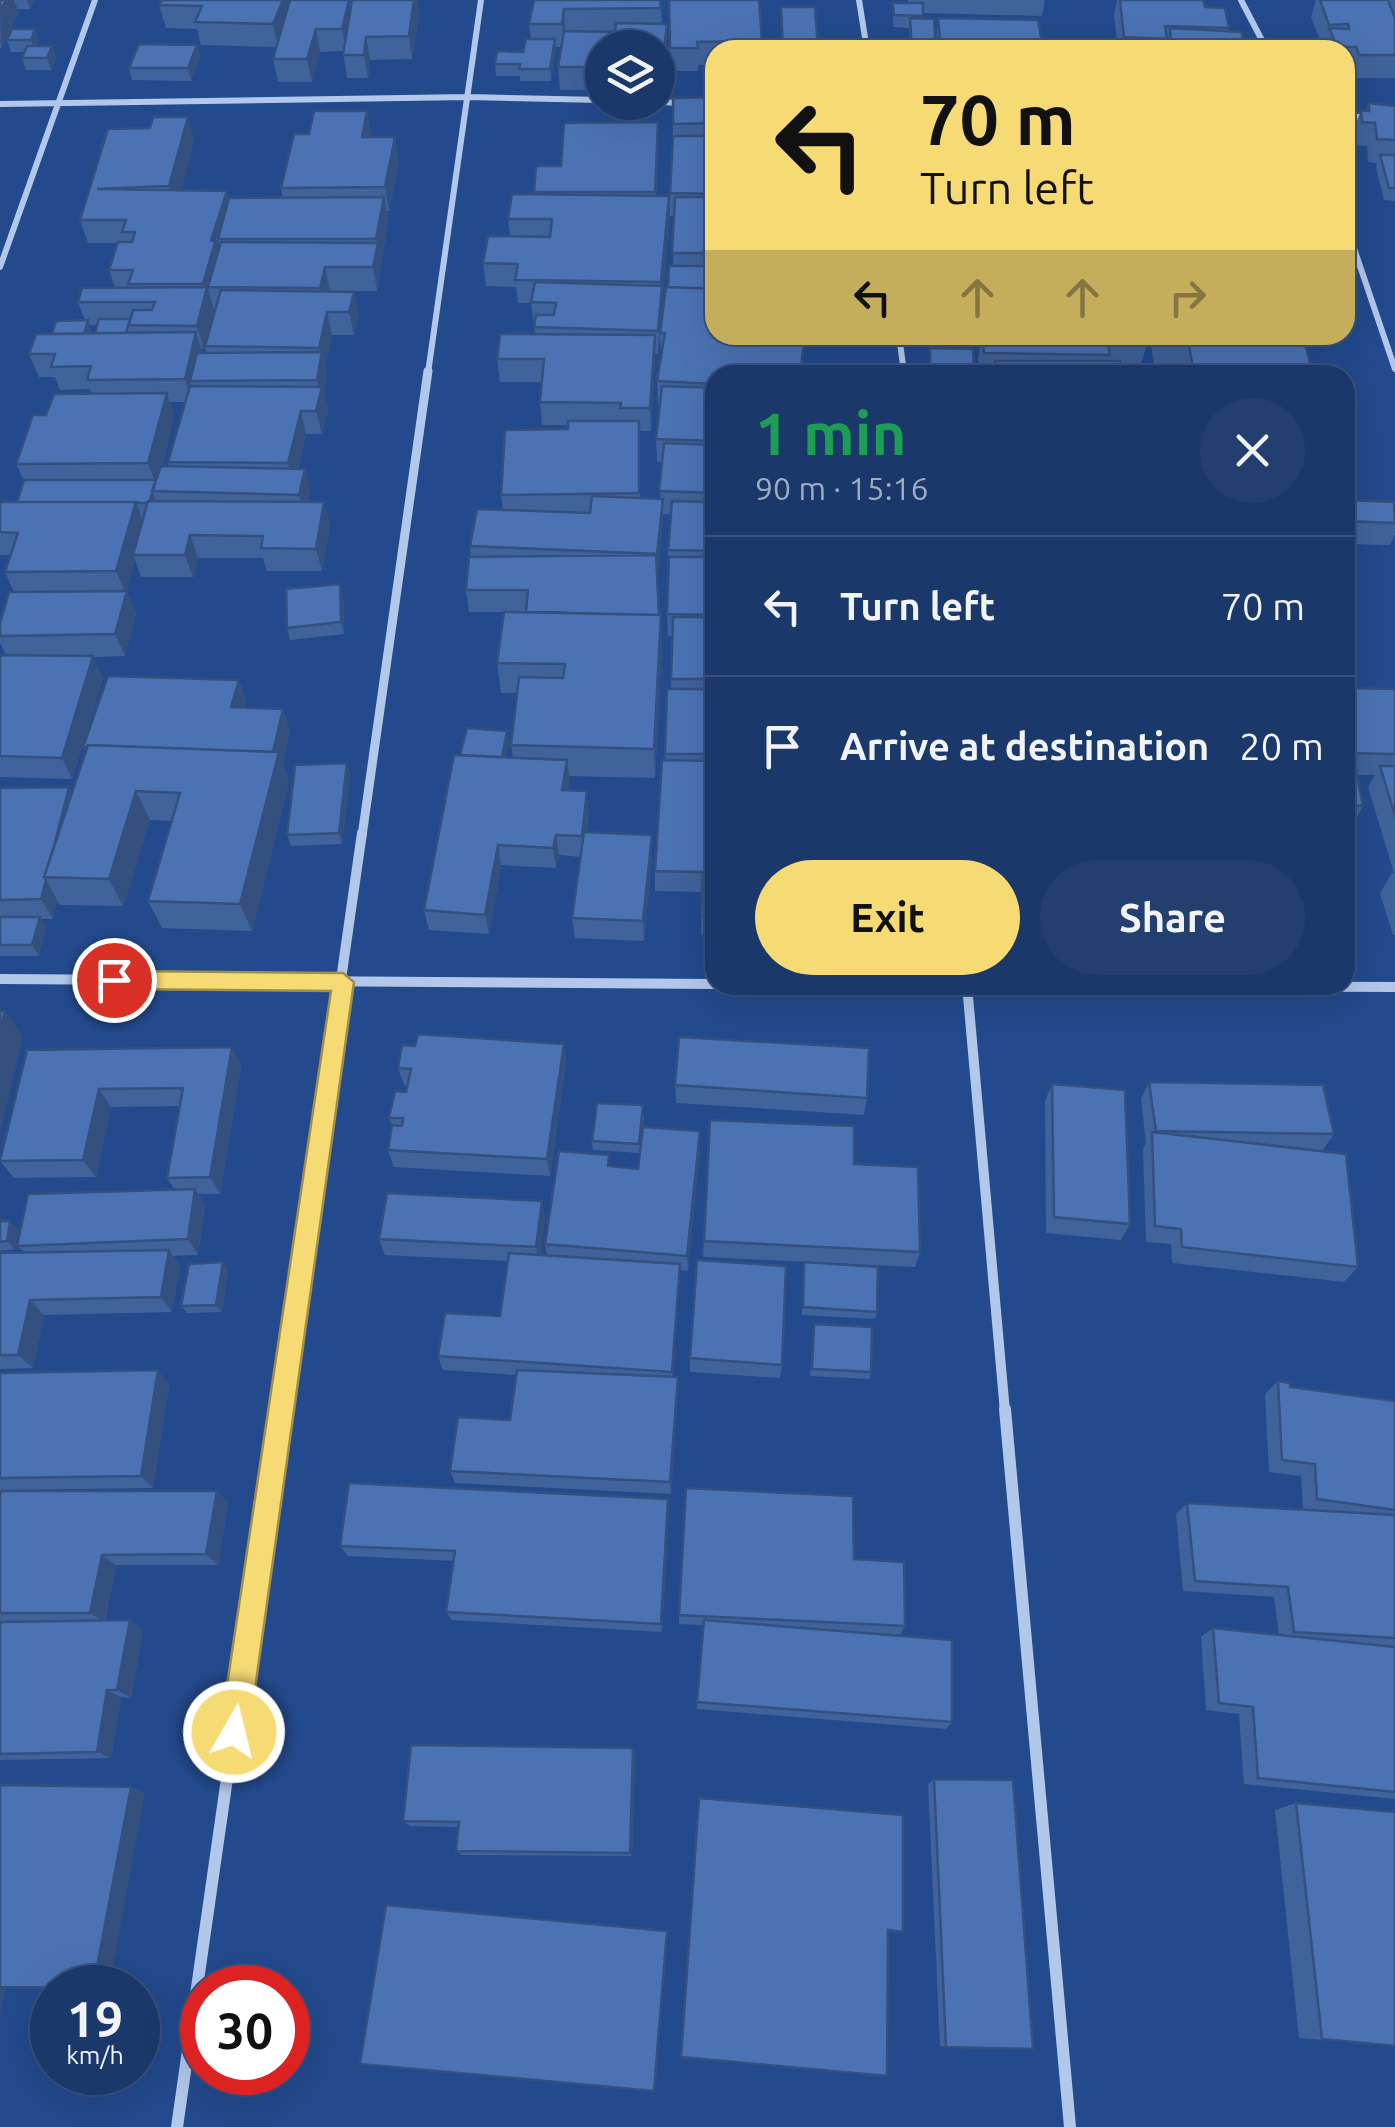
<!DOCTYPE html>
<html lang="en">
<head>
<meta charset="utf-8">
<style>
  body { margin:0; font-family:Ubuntu,sans-serif; background:#233f70; color:#f1f3f6; height:100vh; display:flex; flex-direction:column; font-size:38px; white-space:nowrap }
  * { box-sizing:border-box; margin:0 }
  p { font-size:32px; color:#9facc1 }
  .icon { flex:none; width:55px; height:55px; fill:none; stroke:currentColor; stroke-width:2; stroke-linecap:round; stroke-linejoin:round }
  .map { position:relative; flex:1; overflow:hidden }
  .side { position:absolute; left:705px; top:365px; width:650px; height:630px; display:flex; flex-direction:column; background:#1a386a; border-radius:30px; box-shadow:0 10px 40px #0002,0 0 0 2px #38527e }
  .side>* { flex:none }
  .guide { position:absolute; left:705px; top:40px; width:650px; height:305px; border-radius:30px; box-shadow:0 10px 40px #0002,0 0 0 2px #38527e; background:#f6da74; color:#111; overflow:hidden }
  .buttons { position:absolute; left:585px; top:30px; display:grid; gap:20px }
  .buttons a { display:grid; place-items:center; width:90px; height:90px; border-radius:50%; background:#1a386a; box-shadow:0 10px 40px #0002,0 0 0 2px #38527e; font-size:50px }
  .speed { position:absolute; left:30px; top:1965px; display:flex; gap:20px; font-size:50px; font-weight:700; text-align:center }
  .speed>* { display:grid; place-content:center; width:130px; height:130px; border-radius:50%; background:#1a386a; box-shadow:0 10px 40px #0002,0 0 0 2px #38527e; line-height:1 }
  .speed small { font-size:25px; font-weight:400 }
  .speed .limit { border:15px solid #d22; background:#fff; color:#111 }
  .pin { position:absolute; display:grid; place-items:center; width:85px; height:85px; color:#fff; margin:-42px; border:5px solid #fff; border-radius:50%; box-shadow:0 2px 10px #0007 }
  .me { position:absolute; width:110px; margin:-55px; rotate:8deg; stroke-linejoin:round; filter:drop-shadow(0 0 8px #0008) }
  .turn { display:flex; align-items:center; gap:35px; height:210px; padding:0 50px; font-size:45px }
  .turn .icon { width:130px; height:130px; stroke-width:2.5 }
  .turn b { display:block; font-size:70px; line-height:85px }
  .lanes { display:flex; align-items:center; height:95px; padding:0 50px; background:#0003; justify-content:center; gap:50px; direction:ltr }
  .lanes .off { opacity:.35 }
  .round { display:grid; place-items:center; flex:none; width:105px; height:105px; border-radius:52px; background:#233f70 }
  .headline { display:flex; align-items:center; justify-content:space-between; height:170px; padding:0 50px }
  h1 { font-size:60px; font-weight:700; line-height:75px; color:#1e9e55 }
  .action { display:flex; gap:20px; margin-top:auto; padding:20px 50px }
  .action a { flex:1; height:115px; border-radius:60px; background:#f6da74; color:#111; font-size:40px; font-weight:700; line-height:115px; text-align:center }
  .action a+a { background:#233f70; color:#f1f3f6 }
  ul { padding:0; list-style:none }
  li { display:flex; align-items:center; gap:30px; height:140px; padding:0 50px; border-top:2px solid #38527e }
  li div { flex:1 }
  li b { display:block; font-size:38px }
  li em { font-style:normal }
  .map>svg:first-child { display:block }
  .lines { fill:none; stroke-linecap:round; stroke-linejoin:round }
  .minor-far3 { stroke:#b2c8eb; stroke-width:6 }
  .minor-far2 { stroke:#b2c8eb; stroke-width:9 }
  .minor-far1 { stroke:#b2c8eb; stroke-width:10 }
  .minor { stroke:#b2c8eb; stroke-width:12 }
  .wall { fill:#40639b; fill-rule:evenodd }
  .shaded-wall { fill:#34507e }
  .building { fill:#4b73b4; stroke:#34507e; stroke-width:2.5 }
  .route { fill:#f6da74; stroke:#a08e4b; stroke-width:2.5 }
</style>
</head>
<body>
<div class="map">
<svg width="1395" height="2127" viewBox="0 0 1395 2127">
  <rect width="100%" height="100%" fill="#234a8d"/>
  <g class="lines">
    <path class="minor-far3" d="M859,0L867,50
      M1241,0L1267,50
      M658,102L684,103
      M0,104L469,97L602,100
      M1345,117H1395
      M1345,222L1395,369
      M0,267L95,0
      M899,335L904,373
      M428,373L481,0"/>
    <path class="minor-far2" d="M903,371L904,375
      M362,836L428,371"/>
    <path class="minor-far1" d="M0,979L715,984
      M827,985L1395,987
      M967,985L1005,1412
      M279,1412L362,833"/>
    <path class="minor" d="M1005,1409L1070,2127
      M177,2127L280,1409"/>
  </g>
  <path class="wall" d="M0,0H35L30,9H17L19,13L1,48H0Z
    M162,0H288L289,5L419,14L412,59L370,60L368,78H347L343,51L320,52L312,82H278L273,59L277,47L201,45L197,29L166,28L159,5Z
    M534,0L661,8L662,24L667,47L663,92L658,91V48H602V90H560L558,67L561,47H556L551,81H520V76H496L495,64L523,52L531,39L529,24Z
    M669,0L762,41L761,50H715V65H698V71H670Z
    M908,0H1045L1042,16L923,13V19L936,50H910L909,28L893,27V3H908Z
    M1117,0H1203L1205,7L1229,28L1228,31L1244,50H1118L1114,16Z
    M1316,0H1395V78H1351L1348,70H1345V50H1322L1323,47L1311,17Z
    M938,18L1043,50H936V41Z
    M35,29L39,41L37,46H52L56,58L51,70H26L22,58L24,52H11L7,40Z
    M197,45L200,57L191,81L132,80L129,68Z
    M715,97V335H785V340L804,341L801,375H715V935H701L702,892L655,891V871L665,760L667,689H671L672,636H668L667,614L668,550L671,514H663L657,576L662,646L655,778L569,776L568,790L589,812L587,832L652,835V856L644,941L575,938L572,918L581,857L559,855L556,868L501,865L489,934L429,930L424,910L460,755L509,742L506,757H513L511,745L517,693H501L497,663L504,612H469L466,590L471,557L470,546L503,510L501,495L568,429V425H542L540,402L542,382H500L497,359L535,334L531,303H518L516,287L486,286L483,263L510,236L508,219L534,194L536,166H561L658,145L656,195L669,196L670,219L662,294V309L673,266L674,216H670V193L673,136V98ZM660,335L661,356L657,381L658,404H660L656,439L657,462H662L660,499L640,498L639,431H651L655,354H658Z
    M1369,103L1395,106V201L1384,200L1376,167L1377,163L1368,162L1367,146L1354,145L1352,133L1361,110L1366,111Z
    M367,111L371,137L399,161L389,211H386L388,220L377,291H330L359,315L354,335H332L325,366L327,375L324,393L328,410L322,434H306L298,469L310,492L308,502L330,524L322,571H267L263,558H198L193,577H141L135,560L126,591L136,613L125,656L93,657L103,678L72,779L0,777V655H6L0,643V623L14,592L5,572L10,555H0V502H17L24,481L16,464L46,415L92,393L90,389L60,390L55,377H39L29,354L52,334L85,320L78,302L115,288L109,270L118,243H88L80,220L194,140L181,190L229,198H283L281,188L309,134ZM212,302L214,311L205,346L206,353H202L201,349H204L214,310ZM89,325H97L95,333H92ZM170,402H185L168,462L169,466H162L174,416Z
    M994,335H1146L1148,341L1141,364H1121L1124,375H980L978,359L982,336H994Z
    M1149,335H1303L1313,375H1183L1181,363H1154Z
    M930,348L974,369L973,375H928Z
    M1345,500L1395,504V534L1390,545L1345,544Z
    M343,596L344,634L290,640L287,628Z
    M239,680L246,701L245,707L290,730L283,763L289,781L252,931L162,928L148,901L172,821L150,820L123,906L60,905L57,900L53,919H41L46,927L39,956H0V788L69,787L72,793L86,752L83,747Z
    M1345,688L1395,689V935H1393L1380,893L1392,873H1394L1368,787L1375,775H1358L1363,806L1352,826H1345Z
    M347,763L350,775L342,844L291,846L287,835Z
    M564,1044L566,1062L550,1176L394,1167L388,1150L392,1126L389,1118L406,1092L407,1086L404,1085L398,1068L415,1046Z
    M27,1050L241,1065L220,1194H198L205,1205L198,1255L173,1256L180,1265L172,1312L44,1315L33,1368L0,1369V1253L24,1252L17,1246L175,1190L167,1178L180,1106L111,1107L96,1177L14,1178L0,1161Z
    M1149,1082L1334,1134L1322,1151L1358,1267L1344,1282L1172,1263L1171,1244L1146,1242L1143,1149L1146,1143L1141,1099Z
    M1052,1084L1130,1224L1121,1240L1046,1233L1045,1101Z
    M675,1085L867,1098L864,1115L676,1103Z
    M644,1115L639,1153L593,1150L592,1141Z
    M700,1148L688,1271L680,1270L673,1377L678,1390L671,1494L455,1483L450,1471L510,1420L516,1375L443,1370L438,1356L500,1316L508,1261L385,1255L379,1239L545,1217L540,1255L547,1256L545,1244L610,1167L638,1169Z
    M854,1164L920,1252L915,1267L703,1257L704,1241Z
    M0,1221L18,1229L15,1249L0,1251Z
    M804,1262L877,1312L875,1319L802,1315Z
    M228,1270L222,1312L187,1313L181,1306Z
    M814,1324L871,1372L869,1379L810,1376Z
    M690,1358L782,1365L780,1378L690,1372Z
    M0,1373L169,1384L153,1488L0,1490Z
    M1278,1381L1290,1387L1395,1401V1799L1244,1784L1239,1714L1206,1710L1201,1637L1213,1628L1279,1635L1274,1597L1183,1591L1176,1514L1187,1503L1303,1510L1301,1476L1269,1472L1265,1394Z
    M0,1491L228,1502L218,1565H116L105,1620H130L143,1629L131,1698L121,1697L111,1758L0,1760Z
    M669,1510L662,1632L452,1620L446,1612L454,1561L348,1556L340,1546Z
    M854,1559L905,1626L900,1635L864,1633L952,1722L946,1729L697,1709L703,1625L679,1624V1615Z
    M633,1748L635,1754L632,1856L462,1855L456,1851L458,1827L410,1826L403,1821Z
    M934,1779L946,2047L940,2046L928,1784Z
    M1296,1803L1395,2046L1299,2038L1275,1810Z"/>
  <path class="shaded-wall" d="M6,0H14L19,13L1,48L0,12Z
    M27,0H35L30,9Z
    M283,0H288L291,15L278,47L273,24Z
    M349,0H354L346,51L342,29Z
    M414,0H417L419,14L412,59L409,36Z
    M564,9L565,32L563,47L562,24Z
    M667,24V47L663,92L662,69Z
    M35,29L39,41L35,52L31,40Z
    M316,29L320,52L312,82L307,59Z
    M366,37L370,60L368,78L364,55Z
    M555,39L556,51L551,81L550,69Z
    M197,45L200,57L191,81L188,68Z
    M52,46L56,58L51,70L47,58Z
    M367,111L371,134L366,160L362,137Z
    M188,117L194,140L176,210L169,186Z
    M658,122V145L656,215L655,192Z
    M395,137L399,161L389,211L385,187Z
    M227,191L233,214L218,239L221,252L208,287L214,310L204,349L197,326L206,292L203,284L211,240Z
    M669,196L670,219L658,354L661,282Z
    M384,197L388,220L377,291L373,267Z
    M325,267L330,290L325,311L320,288Z
    M354,292L359,315L354,335L349,312Z
    M327,312L332,335L325,366L327,375L324,393L328,410L322,434L316,411L320,396L317,380L321,357L319,348Z
    M88,320L92,333L86,352L82,340Z
    M196,332L203,355L190,381L194,394L192,402L185,379Z
    M655,335V358L651,431L650,408Z
    M167,393L174,416L157,484L152,491L157,503H149L155,482L148,463Z
    M301,411L306,434L294,486L288,463Z
    M305,469L310,492L305,518L299,495Z
    M663,499V522L658,576L657,554Z
    M136,502L144,524L133,555L135,560L126,594L116,571Z
    M324,502L330,524L322,571L316,549Z
    M190,535L198,558L193,577L185,555Z
    M340,584L343,596L344,634L341,622Z
    M127,591L136,613L125,656L115,634Z
    M661,615L662,646L655,778L654,749Z
    M93,656L103,678L72,779L62,758Z
    M239,680L246,701L239,728L231,707Z
    M283,709L290,730L283,763L289,781L252,931L240,904Z
    M507,731L509,742L504,770L502,759Z
    M567,760L570,781L565,810L562,790Z
    M347,763L350,775L342,844L339,833Z
    M69,787L80,807L47,877Z
    M136,791L150,820L123,906L109,879Z
    M587,791L589,812L584,857L582,836Z
    M556,835L559,855L556,868L553,848Z
    M652,835V856L644,941L643,921Z
    M498,845L501,865L489,934L485,915Z
    M46,880L57,900L53,919L41,899Z
    M40,917L46,927L39,956L32,945Z
    M5,1011L23,1037L0,1133V1031Z
    M564,1044L566,1062L550,1176L547,1159Z
    M232,1047L241,1065L220,1194L210,1177Z
    M99,1089L111,1107L96,1177L83,1160Z
    M700,1131V1148L688,1271L687,1256Z
    M195,1189L205,1205L198,1255L188,1239Z
    M542,1201L545,1217L539,1262L536,1247Z
    M10,1221L18,1229L15,1249L7,1241Z
    M169,1250L180,1265L172,1312L161,1297Z
    M223,1262L228,1270L222,1312L216,1305Z
    M680,1264V1279L673,1385L672,1372Z
    M30,1300L44,1315L33,1368L18,1355Z
    M158,1370L169,1384L153,1488L141,1476Z
    M678,1377V1390L671,1494L670,1482Z
    M217,1491L228,1502L218,1565L206,1554Z
    M668,1499L669,1510L662,1632L661,1624Z
    M102,1555L116,1565L104,1622L90,1613Z
    M130,1620L143,1629L131,1698L117,1690Z
    M107,1690L121,1697L111,1758L97,1752Z
    M633,1748L635,1754L632,1856L630,1853Z
    M131,1787L145,1792L109,1988H93Z
    M667,1931L656,2087L654,2091Z
    M0,1987H6L0,2015Z"/>
  <path class="building" d="M0,0H6L0,12Z
    M162,0H283L273,24L195,22L202,6L159,5Z
    M290,0H349L342,29H316L307,59H273Z
    M352,0H414L409,36L366,37L364,55H343Z
    M534,0H660L661,8L564,9L562,24H529Z
    M669,0H759L762,41L697,42L698,48H670Z
    M1120,0H1203L1205,7L1225,8L1229,28L1165,26L1167,39L1124,37Z
    M1320,0H1388L1395,18V55H1359L1356,47H1337L1329,28L1349,29L1348,24L1329,25Z
    M893,3H923V16L894,15Z
    M781,7H815L818,50H783Z
    M910,18L934,19L936,50H912Z
    M938,18L1038,20L1043,50H941Z
    M616,23L667,24L662,69L658,68V48H602V67H558L564,31L615,32Z
    M1170,28L1242,32L1244,50H1181V49L1171,48Z
    M12,29H35L31,40H7Z
    M526,39H555L550,69H519L520,64H495L497,51L523,52Z
    M139,44L197,45L188,68H129Z
    M27,46H52L47,58H22Z
    M715,97V123L673,124V98Z
    M1369,103L1395,106V140L1377,139L1375,123L1362,122L1361,110L1369,111Z
    M314,111H367L362,137H395L385,187L281,188L294,134H309Z
    M153,117H188L169,186L97,189L227,191L211,240L215,242L203,284H128L133,270H109L118,242H132L135,232H122L126,220H80L108,129L150,128Z
    M658,122L655,192H534L536,166H561L564,123Z
    M673,136H715V194L670,193Z
    M1380,155H1395V188H1389Z
    M512,194L669,196L661,282L515,280L518,264L483,263L488,236L550,237L552,219H508Z
    M384,197L376,239H218L229,198Z
    M675,197H715V253H672Z
    M221,242L378,243L373,267H325L320,288L208,287Z
    M669,266H715V289L668,287Z
    M535,282L662,286L658,331L534,327L536,315H554L556,303L531,302Z
    M207,287L197,326L129,325L133,310H152L155,302H78L82,288Z
    M666,287L715,289V335H785V338L727,337L804,341L801,368L789,367L788,375H715V384L657,381L665,333H660Z
    M221,290L354,292L349,312H327L319,348L205,346Z
    M99,319H130L126,333H95Z
    M88,320L84,334H52L56,321Z
    M196,332L185,379L87,380L91,366L51,367L55,354H29L36,334Z
    M500,334L655,335L650,408H620L621,403L540,402L544,359H497Z
    M1001,335H1146L1148,341L1107,340L1110,355L984,353L982,336H1001Z
    M1160,335H1303L1313,375L1194,373L1188,340H1161Z
    M930,348L973,349L974,369L930,367Z
    M322,352L317,380L190,381L197,353Z
    M995,361H1120L1123,375H997Z
    M190,386L322,387L316,411H301L288,463L168,462Z
    M662,386L715,388V441L656,439Z
    M167,393L148,463L16,464L33,415H46L54,394Z
    M568,421H639V493L501,495L505,430L568,429Z
    M664,443L715,445V493L659,491Z
    M161,466L305,469L299,495L152,491Z
    M24,480H156L150,501L147,503H136V502H17Z
    M592,496L663,499L657,554L470,546L477,509L590,513Z
    M1345,500L1394,502L1395,523L1345,521Z
    M148,501L324,502L316,549L261,548L263,536L190,535L185,555H133Z
    M672,501L715,502V551L668,550Z
    M0,502H136L116,571L5,572L18,533L0,532Z
    M656,555L659,615L526,612L528,590H466L469,557Z
    M669,557H715V615L667,614Z
    M340,584L341,622L287,628L286,589Z
    M127,591L115,634L0,636V623L9,592Z
    M504,612L661,615L654,749L511,745L519,677L563,678L565,664L497,663Z
    M673,617H715V679H671Z
    M0,655L93,656L62,758L0,756Z
    M108,676L239,680L231,707L283,709L273,752L88,745L87,747H83Z
    M1345,688L1395,689V754L1345,753Z
    M667,689H715V754H665Z
    M467,728L507,731L502,757L460,755Z
    M88,745L279,752L240,904L148,901L180,793L136,791L109,879L44,877Z
    M454,755L567,760L562,790L587,791L582,836L556,835L553,848L498,845L485,915L424,910Z
    M662,760L715,761V916L701,915L703,872L655,871Z
    M347,763L339,833L287,835L295,765Z
    M1345,763L1355,764L1363,806L1345,805Z
    M1380,766H1395V816Z
    M69,787L54,846L44,877L46,880L41,899L0,900V788Z
    M584,832L652,835L643,921L572,918Z
    M1345,907H1346L1351,943L1345,942Z
    M0,917H40L32,945H0Z
    M0,1011H5L0,1031Z
    M418,1034L564,1044L547,1159L388,1150L392,1125L402,1126L403,1118H389L395,1091L406,1092L411,1069L398,1068L402,1045L415,1046Z
    M679,1037L869,1048L867,1098L675,1085Z
    M232,1047L210,1177L167,1178L183,1088L99,1089L83,1160L0,1161L27,1050Z
    M1149,1082L1323,1085L1334,1134L1156,1131Z
    M1052,1084L1125,1090L1130,1224L1054,1217Z
    M597,1103L643,1105L639,1144L592,1141Z
    M710,1120L854,1126V1164L918,1167L920,1252L704,1241Z
    M643,1127L700,1131L687,1256L545,1244L559,1151L609,1155L608,1166L638,1169Z
    M1152,1132L1346,1154L1358,1267L1182,1247L1181,1229L1155,1226Z
    M195,1189L188,1239L17,1246L28,1194Z
    M387,1193L542,1201L536,1247L379,1239Z
    M0,1221H10L7,1241L0,1242Z
    M169,1250L161,1297L30,1300L18,1355H0V1253Z
    M509,1253L680,1264L672,1372L438,1356L445,1313L500,1316Z
    M697,1260L786,1266L782,1365L690,1358Z
    M223,1262L216,1305L181,1306L189,1264Z
    M804,1262L878,1267L877,1312L803,1307Z
    M814,1324L872,1327L871,1372L812,1369Z
    M158,1370L141,1476L0,1478V1373Z
    M517,1370L678,1377L670,1482L450,1471L458,1417L510,1420Z
    M1278,1381L1290,1383V1387L1395,1401V1510L1317,1499L1315,1464L1282,1460Z
    M349,1483L668,1499L661,1624L446,1612L455,1551L340,1546Z
    M686,1488L853,1496L854,1559L904,1562L905,1626L679,1615Z
    M0,1491H217L206,1554L102,1555L90,1613H0Z
    M1187,1503L1395,1515V1638L1294,1632L1288,1587L1195,1581Z
    M130,1620L117,1690H107L97,1752L0,1754V1622Z
    M704,1620L952,1640V1722L697,1702Z
    M1213,1628L1395,1647V1792L1258,1778L1253,1707L1219,1703Z
    M411,1745L633,1748L630,1853L456,1851L459,1822L403,1821Z
    M934,1779L1013,1780L1033,2049L946,2047Z
    M0,1785L131,1787L93,1988L0,1987Z
    M699,1798L903,1815V1932L888,1930L887,2076L681,2057Z
    M1296,1803L1395,1812V2046L1322,2039Z
    M386,1905L667,1931L654,2091L360,2064Z"/>
  <path class="route" d="M114,971L343,973L354,982L249,1732L245,1742L234,1747L224,1742L220,1732L331,991L114,989L103,980Z"/>
</svg>
<div class="buttons">
<a><svg class="icon" aria-label="layers" viewBox="0 0 24 24"><path d="M12 4l9 5-9 5-9-5zM3 14l9 5 9-5"/></svg></a>
</div>
<div class="speed"><div>19<small>km/h</small></div><div class="limit">30</div></div>
<div class="pin" style="left:114px;top:980px;background:#d93025"><svg class="icon" aria-label="arrive" viewBox="0 0 24 24"><path d="M6 21V4h12l-3 4 3 4H6"/></svg></div>
<svg class="me" style="left:234px;top:1732px" viewBox="-20 -20 40 40"><circle r="17" fill="#f6da74" stroke="#fff" stroke-width="3"/><path d="M0-11L8 9 0 5-8 9z" fill="#fff"/></svg>
<div class="guide">
<div class="turn"><svg class="icon" aria-label="left" viewBox="0 0 24 24"><path d="M17 20v-9H6M10 6l-5 5 5 5"/></svg><div><b>70 m</b>Turn left</div></div>
<div class="lanes"><svg class="icon" aria-label="left" viewBox="0 0 24 24"><path d="M17 20v-9H6M10 6l-5 5 5 5"/></svg><svg class="icon off" aria-label="ahead" viewBox="0 0 24 24"><path d="M12 20V5M6 11l6-6 6 6"/></svg><svg class="icon off" aria-label="ahead" viewBox="0 0 24 24"><path d="M12 20V5M6 11l6-6 6 6"/></svg><svg class="icon off" aria-label="right" viewBox="0 0 24 24"><path d="M7 20v-9h11M14 6l5 5-5 5"/></svg></div>
</div>
<section class="side">
<div class="headline"><div><h1>1 min</h1><p>90 m · 15:16</p></div><a class="round"><svg class="icon" aria-label="close" viewBox="0 0 24 24"><path d="M6 6l12 12M18 6L6 18"/></svg></a></div>
<ul>
<li><svg class="icon" aria-label="left" viewBox="0 0 24 24"><path d="M17 20v-9H6M10 6l-5 5 5 5"/></svg><div><b>Turn left</b></div><em>70 m</em></li>
<li><svg class="icon" aria-label="arrive" viewBox="0 0 24 24"><path d="M6 21V4h12l-3 4 3 4H6"/></svg><div><b>Arrive at destination</b></div><em>20 m</em></li>
</ul>
<div class="action"><a>Exit</a><a>Share</a></div>
</section>
</div>
</body>
</html>
